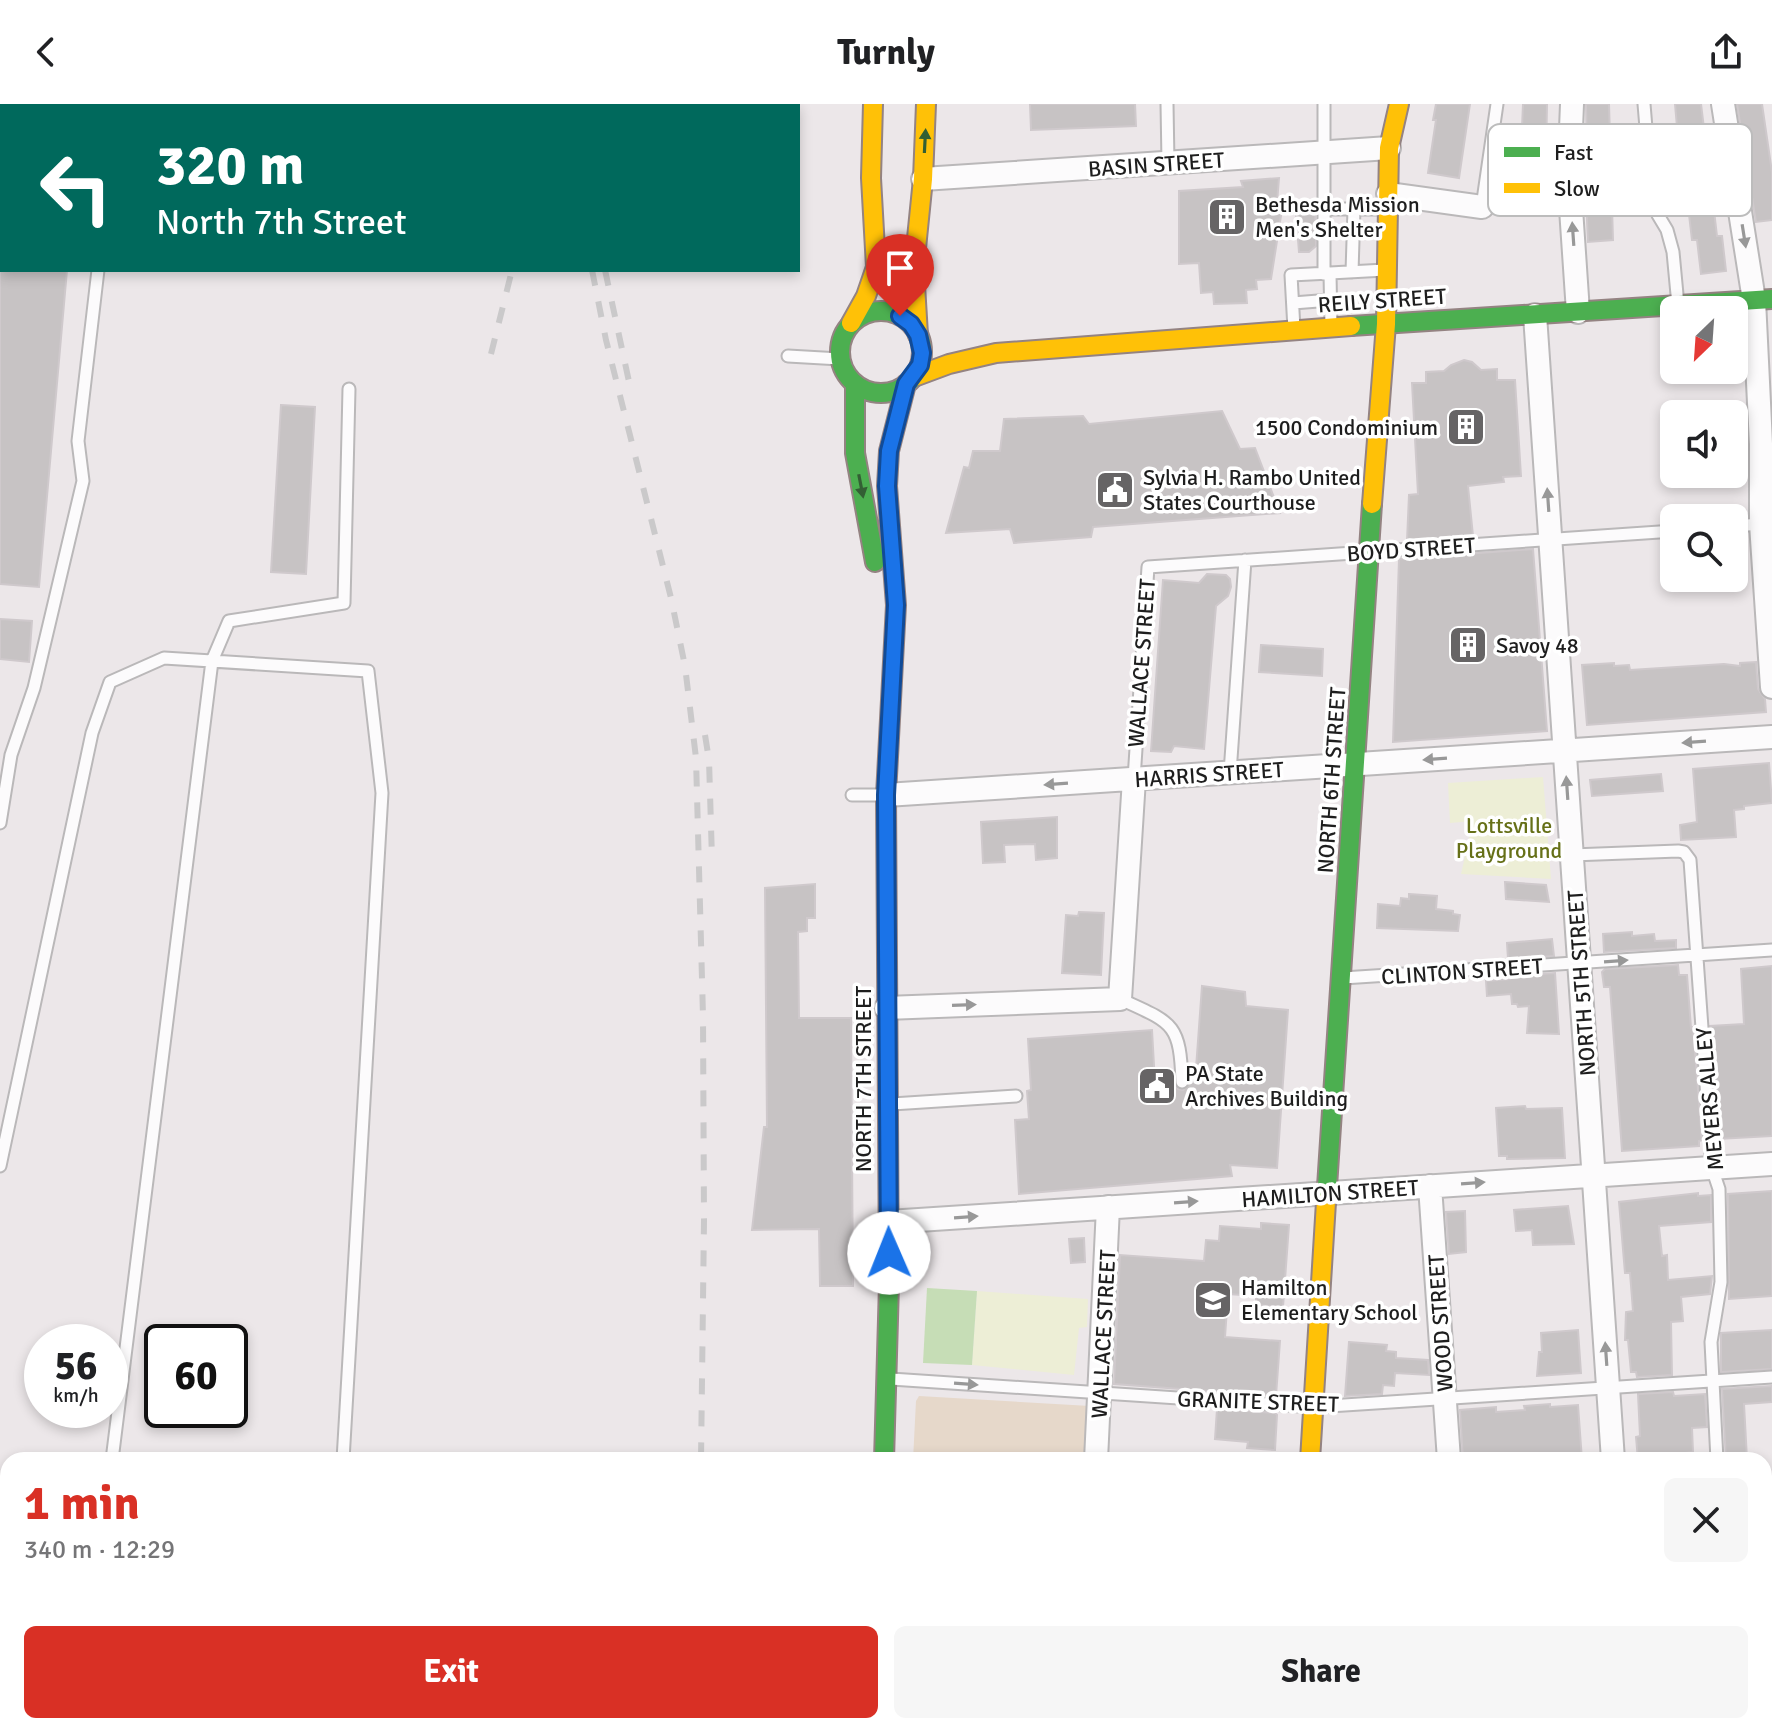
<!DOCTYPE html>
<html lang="en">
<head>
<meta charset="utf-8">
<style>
  body { margin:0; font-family:Signika,sans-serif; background:#f6f6f6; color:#202124; height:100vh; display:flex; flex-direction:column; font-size:30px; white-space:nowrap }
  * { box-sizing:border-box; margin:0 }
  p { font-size:26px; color:#757577 }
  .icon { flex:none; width:44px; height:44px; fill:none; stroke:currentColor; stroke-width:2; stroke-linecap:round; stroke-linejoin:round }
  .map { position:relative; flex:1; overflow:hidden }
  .drawer { position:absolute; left:0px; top:1348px; width:1772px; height:282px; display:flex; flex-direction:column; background:#fff; border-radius:24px 24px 0 0; box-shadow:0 4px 12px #0003 }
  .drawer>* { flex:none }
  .guide { position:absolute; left:0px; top:0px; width:800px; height:168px; box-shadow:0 4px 12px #0003; background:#00695c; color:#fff; overflow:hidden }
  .needle { width:52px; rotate:205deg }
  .tools { position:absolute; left:1660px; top:192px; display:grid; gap:16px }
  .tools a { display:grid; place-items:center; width:88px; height:88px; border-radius:12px; background:#fff; box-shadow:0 4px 12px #0003; font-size:40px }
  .speed { position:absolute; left:24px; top:1220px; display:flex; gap:16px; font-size:40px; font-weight:700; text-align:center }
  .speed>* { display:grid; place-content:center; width:104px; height:104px; border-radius:50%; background:#fff; box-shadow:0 4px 12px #0003; line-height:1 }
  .speed small { font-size:20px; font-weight:400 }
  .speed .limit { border:4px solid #111; border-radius:12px; background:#fff; color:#111 }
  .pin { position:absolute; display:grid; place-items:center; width:68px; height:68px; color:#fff; margin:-82px -34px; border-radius:50% 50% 50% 0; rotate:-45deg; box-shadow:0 0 8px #0007 }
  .pin .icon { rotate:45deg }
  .me { position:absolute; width:88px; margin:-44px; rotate:359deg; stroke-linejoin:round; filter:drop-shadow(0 0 6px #0008) }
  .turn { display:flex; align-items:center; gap:28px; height:168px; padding:0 24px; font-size:36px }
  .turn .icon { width:104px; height:104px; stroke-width:2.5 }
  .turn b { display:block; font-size:56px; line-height:68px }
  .round { display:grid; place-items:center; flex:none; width:84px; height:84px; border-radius:12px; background:#f6f6f6 }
  .headline { display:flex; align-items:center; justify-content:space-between; height:136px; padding:0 24px }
  h1 { font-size:48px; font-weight:700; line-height:60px; color:#d93025 }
  .cta { display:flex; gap:16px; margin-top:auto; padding:16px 24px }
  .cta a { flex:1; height:92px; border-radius:12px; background:#d93025; color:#fff; font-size:32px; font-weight:700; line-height:92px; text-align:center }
  .cta a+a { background:#f6f6f6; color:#202124 }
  header { display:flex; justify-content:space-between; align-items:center; height:104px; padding:0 24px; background:#fff; font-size:36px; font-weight:700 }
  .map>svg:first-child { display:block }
  .grass { fill:#e6d8ca }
  .park { fill:#edeed6 }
  .pitch { fill:#c6ddb6 }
  .building { fill:#c7c3c4; stroke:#cfc9cc; stroke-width:2 }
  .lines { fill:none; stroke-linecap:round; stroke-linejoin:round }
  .lane-casing { stroke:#bab8b9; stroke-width:15 }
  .street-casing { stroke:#bab8b9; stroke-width:26 }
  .fast-casing { stroke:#948382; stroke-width:22 }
  .slow-casing { stroke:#948382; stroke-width:22 }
  .lane { stroke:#fcfbfc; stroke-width:11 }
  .street { stroke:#fcfbfc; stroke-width:22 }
  .fast { stroke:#4caf50; stroke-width:18 }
  .slow { stroke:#ffc107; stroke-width:18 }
  .rail { stroke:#cac9ca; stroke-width:6; stroke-dasharray:16 16; stroke-linecap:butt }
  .oneway { fill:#335f34 }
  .oneway2 { fill:#989898 }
  .route-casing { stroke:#114b97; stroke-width:20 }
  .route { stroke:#1a73e8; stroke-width:14 }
  .labels { text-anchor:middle; stroke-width:7; stroke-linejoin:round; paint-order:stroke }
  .street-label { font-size:22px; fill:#1e1e1e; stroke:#fff }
  .poi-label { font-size:22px; fill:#1e1e1e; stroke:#fff; text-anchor:start }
  .park-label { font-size:22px; fill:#667018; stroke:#fff }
  .key { fill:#fff; stroke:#bcbcbc; stroke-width:2 }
  .key-label { font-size:22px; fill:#1e1e1e }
</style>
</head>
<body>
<header><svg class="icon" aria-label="back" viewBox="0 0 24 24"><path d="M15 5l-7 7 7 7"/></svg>Turnly<svg class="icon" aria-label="share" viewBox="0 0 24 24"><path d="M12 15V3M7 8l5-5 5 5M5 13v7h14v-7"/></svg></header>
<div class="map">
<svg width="1772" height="1629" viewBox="0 0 1772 1629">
  <rect width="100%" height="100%" fill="#ece7e9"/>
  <path class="grass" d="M919,1292L1090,1302L1086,1356H913L916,1297Z
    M898,1622H1069V1629H898Z"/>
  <path class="park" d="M1543,673L1551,775L1461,770L1473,717L1450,719L1448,679Z
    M977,1187L1088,1195L1087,1223L1079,1224L1074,1271L972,1261Z"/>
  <path class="pitch" d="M927,1184L977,1187L972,1261L923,1259Z"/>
  <path class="building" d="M1030,0H1135L1136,22L1031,26Z
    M1436,0H1470L1459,74L1428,69L1436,16H1433Z
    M1523,0H1547L1546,54H1540L1544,107L1519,109L1515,70H1520Z
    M1586,0H1609L1613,136L1588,138L1584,52L1587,50Z
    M1675,0H1701L1709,65H1705L1709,99L1713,98L1717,132H1722L1726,167L1701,170L1697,136H1692L1688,102L1684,103Z
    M1737,0H1762L1772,68V116L1756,118Z
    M1279,74L1277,99H1283L1271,175L1256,176L1257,185L1246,186L1247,199L1214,200L1213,188L1201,189L1199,159L1179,160V87L1243,83L1241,77Z
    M1315,97L1316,142L1309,148H1299L1295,98Z
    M0,166H67L39,483L0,480Z
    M1464,256L1472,258L1481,266L1497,265V276H1515L1521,372L1503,373L1504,378L1468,382L1473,432L1407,437L1409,391L1418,390L1412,279H1426V268L1444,267L1451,261Z
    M281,301L315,303L306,470L271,468Z
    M1222,307L1240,345L1255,344L1280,409L1093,423L1091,433L1014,439L1010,425L946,429L964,363L969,364L973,347H1000L1004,315L1083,312L1089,320Z
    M1533,445L1547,627L1393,638L1399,455Z
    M1207,470L1226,471L1230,475L1231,483L1228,492L1216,502L1204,645L1174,642L1171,648L1151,647L1163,476L1199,479Z
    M0,515L32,517L29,558L0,555Z
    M1261,541L1323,545L1322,572L1259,568Z
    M1756,558L1758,585L1765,595L1766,608L1587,621L1582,561L1614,559V562L1629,561L1630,566L1724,560L1740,562V559Z
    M1769,659L1772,699L1744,702V705L1734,706L1736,733L1681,736L1680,721L1697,718L1693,665Z
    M1661,670L1663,687L1592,692L1590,676Z
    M1057,713V754L1036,756L1035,740L1004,741L1005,758L983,759L981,718Z
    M1505,778L1546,781L1549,798L1506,795Z
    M815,780V814H807V827L798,828L799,914H851L853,1182H820L819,1125L752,1126L764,1023H767L765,784Z
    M1409,790L1437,792L1436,805L1453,807V810L1460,811L1458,827L1377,824L1378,800L1400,802L1401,794L1409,795Z
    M1079,808L1104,809L1101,871L1062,869L1066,811L1078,812Z
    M1632,828V832L1654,830L1655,837L1676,836V844L1604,848L1603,830Z
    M1552,835L1554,852L1508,855L1507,839Z
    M1678,861L1679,871H1687L1691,924L1693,923L1702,1036L1699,1037V1042L1622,1047L1610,883H1604L1602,868L1605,865Z
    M1772,862V1032L1718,1035L1710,922L1744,920L1741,865Z
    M1555,869L1559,930L1527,929L1529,902L1518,903L1517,900H1512L1511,890L1487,892L1486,877L1510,875L1509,872Z
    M1202,882L1245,888L1246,902L1288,906L1277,1064L1230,1061L1232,1072L1019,1090L1015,1016L1029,1015L1027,987L1031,986L1028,935L1152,926L1155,979L1174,978L1178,985L1183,986L1190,978H1195Z
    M1525,1002L1526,1005L1562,1004L1565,1054L1507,1055V1052H1499L1496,1004Z
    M1772,1087V1192L1729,1195L1728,1090Z
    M1698,1089V1092L1711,1091V1118L1659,1122L1662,1152L1667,1151L1668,1176L1712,1172L1710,1190L1681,1193L1683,1217L1671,1218L1672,1271L1637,1273L1636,1268H1631L1628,1236H1625L1626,1208L1633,1207L1630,1169H1625L1619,1098Z
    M1568,1102L1574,1140L1533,1141L1532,1126L1516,1127L1514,1106Z
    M1465,1107L1466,1148L1449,1150L1446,1108Z
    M1261,1119L1289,1121L1283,1203L1256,1201V1192L1228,1190L1225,1233L1280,1237L1276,1292L1114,1280L1120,1151L1204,1157L1206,1136L1219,1137L1220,1122L1261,1125Z
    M1084,1134L1085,1158L1071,1159L1069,1135Z
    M1578,1226L1581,1269L1537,1272L1539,1248H1542L1541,1229Z
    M1772,1226V1265L1721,1268V1229Z
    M1349,1238L1387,1241L1386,1247L1396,1248V1254L1428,1256L1429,1271L1395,1269L1394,1282L1383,1281L1382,1290L1345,1292Z
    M1772,1282V1298L1744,1300L1747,1355L1726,1356L1722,1285Z
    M1673,1288L1674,1292L1705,1290L1707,1323L1692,1324L1693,1348L1685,1349L1686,1356H1638L1636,1333L1640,1332L1638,1290Z
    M1550,1300V1303L1578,1301L1582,1356H1463L1460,1306L1496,1303V1308L1525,1306L1524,1302Z
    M1217,1305L1275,1309L1277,1311L1275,1346L1247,1344L1248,1338L1215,1335Z"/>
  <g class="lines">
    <g class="lane-casing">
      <path id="lane" d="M107,0V2
        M1167,0L1168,58
        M1324,0V105H1387
        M1644,0L1651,84L1658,111L1667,126L1673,148L1678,201
        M1482,103L1497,0
        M1352,168L1354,105
        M1330,169L1385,166
        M1324,170V105
        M1293,199L1331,196
        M1294,225L1291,171L1330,169L1331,223
        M788,252L840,255
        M1734,422L1761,420
        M1230,669L1245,456
        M1134,675L1148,463L1674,427
        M852,691H882
        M0,719L11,651L34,584L83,377L78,337L98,166
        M1572,751L1678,747L1684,748L1690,756L1712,1064L1719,1085L1721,1178L1711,1238L1717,1356
        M1343,874L1772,846
        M1120,895C1173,919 1180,919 1182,978
        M892,1000L1016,992
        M0,1062L92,629L110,578L164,554L368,567L382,689L343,1356
        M891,1275L1314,1303L1772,1273
        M112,1356L212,557L229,517L344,499L349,285
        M106,1622L107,1629
        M1475,1622L1476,1629
        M1564,1622V1629
        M326,1629L327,1622"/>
    </g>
    <g class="street-casing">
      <path id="street" d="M1572,0L1569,75L1578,208
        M1723,0L1754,196L1761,340V420L1772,583
        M923,75L1389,44
        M1388,90L1482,103
        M1535,211L1613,1356
        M886,691L1772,633
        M886,904L1120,895L1134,675
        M1430,1082L1449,1356
        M888,1118L1772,1060
        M1096,1356L1108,1103
        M1764,1486L1772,1485
        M1632,1622V1629
        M1078,1629L1079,1622"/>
    </g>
    <g class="fast-casing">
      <path id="fast" d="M840 248a41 41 0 1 1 82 0a41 41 0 1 1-82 0Z
        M1351,222L1772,195
        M855,280V349L875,458
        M1326,1098L1372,400
        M884,1356L889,1180L886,691L896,501L887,382L889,347L906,280
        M1292,1629L1293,1622"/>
    </g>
    <g class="slow-casing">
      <path id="slow" d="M851,219L866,192L876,163L871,74L873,0
        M918,231L914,164L923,75L926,0
        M914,273L949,260L996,249L1351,222
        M1372,400L1386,220L1389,44L1399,0
        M1310,1356L1326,1098
        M865,1629L866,1622"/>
    </g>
    <use href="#lane" class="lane"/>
    <use href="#street" class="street"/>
    <use href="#fast" class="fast"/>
    <use href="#slow" class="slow"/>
    <path class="rail" d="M591,0V2
      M592,166L606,236L671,494L685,562L696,654L703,912L704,1117L701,1356
      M605,166L631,287
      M491,250L512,166
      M705,631L709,656L712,755
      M681,1629L682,1622"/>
  </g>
  <defs><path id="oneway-solid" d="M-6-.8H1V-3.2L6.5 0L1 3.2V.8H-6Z" transform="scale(2)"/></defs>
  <g class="oneway">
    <use href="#oneway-solid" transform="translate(925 37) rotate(-87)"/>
    <use href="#oneway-solid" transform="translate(861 382) rotate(79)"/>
  </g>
  <g class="oneway2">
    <use href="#oneway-solid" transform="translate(1573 130) rotate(-94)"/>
    <use href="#oneway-solid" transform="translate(1744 132) rotate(81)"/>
    <use href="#oneway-solid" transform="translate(1548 396) rotate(-94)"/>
    <use href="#oneway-solid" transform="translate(1694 638) rotate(176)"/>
    <use href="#oneway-solid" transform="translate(1435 655) rotate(176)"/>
    <use href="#oneway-solid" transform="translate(1056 680) rotate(176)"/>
    <use href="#oneway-solid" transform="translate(1567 684) rotate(-94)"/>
    <use href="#oneway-solid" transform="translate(1616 857) rotate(-4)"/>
    <use href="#oneway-solid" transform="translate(964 901) rotate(-2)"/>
    <use href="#oneway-solid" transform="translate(1473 1079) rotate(-4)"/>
    <use href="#oneway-solid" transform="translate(1186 1098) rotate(-4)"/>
    <use href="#oneway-solid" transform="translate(966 1113) rotate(-4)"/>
    <use href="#oneway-solid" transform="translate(1606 1250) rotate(-94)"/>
    <use href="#oneway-solid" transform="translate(966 1280) rotate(4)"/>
  </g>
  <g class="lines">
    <g class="route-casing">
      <path id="route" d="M889,1149L886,691L896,501L887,382L889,347L906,280L920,261L922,249L918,231L911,220L900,212"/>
    </g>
    <use href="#route" class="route"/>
  </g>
  <defs>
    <g id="building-square" transform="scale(2)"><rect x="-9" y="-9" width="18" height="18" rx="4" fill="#666465" stroke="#fff"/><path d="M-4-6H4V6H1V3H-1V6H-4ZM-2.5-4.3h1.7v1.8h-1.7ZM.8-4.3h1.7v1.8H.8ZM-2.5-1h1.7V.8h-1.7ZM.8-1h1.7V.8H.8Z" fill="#fff"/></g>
    <g id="civic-square" transform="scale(2)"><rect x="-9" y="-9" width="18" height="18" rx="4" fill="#666465" stroke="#fff"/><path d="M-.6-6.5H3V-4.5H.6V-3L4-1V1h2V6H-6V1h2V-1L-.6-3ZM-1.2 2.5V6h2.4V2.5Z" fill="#fff"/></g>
    <g id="school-square" transform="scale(2)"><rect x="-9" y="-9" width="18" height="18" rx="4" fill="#666465" stroke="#fff"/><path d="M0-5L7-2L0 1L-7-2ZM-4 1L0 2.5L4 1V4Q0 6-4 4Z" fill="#fff"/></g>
  </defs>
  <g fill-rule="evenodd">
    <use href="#building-square" x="1227" y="113"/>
    <use href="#building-square" x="1466" y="323"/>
    <use href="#civic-square" x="1115" y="386"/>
    <use href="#building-square" x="1468" y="541"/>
    <use href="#civic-square" x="1157" y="982"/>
    <use href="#school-square" x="1213" y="1196"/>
  </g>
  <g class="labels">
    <g class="street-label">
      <text transform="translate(1156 60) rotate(-4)" y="8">BASIN STREET</text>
      <text transform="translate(1382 196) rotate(-4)" y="8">REILY STREET</text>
      <text transform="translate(1411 445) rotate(-4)" y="8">BOYD STREET</text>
      <text transform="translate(1141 559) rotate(-86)" y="8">WALLACE STREET</text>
      <text transform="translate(1209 670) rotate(-4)" y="8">HARRIS STREET</text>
      <text transform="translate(1331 676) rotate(-86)" y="8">NORTH 6TH STREET</text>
      <text transform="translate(1462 867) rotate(-4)" y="8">CLINTON STREET</text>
      <text transform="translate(1581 879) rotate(-94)" y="8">NORTH 5TH STREET</text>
      <text transform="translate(863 975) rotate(-90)" y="8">NORTH 7TH STREET</text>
      <text transform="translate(1709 995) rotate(-95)" y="8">MEYERS ALLEY</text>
      <text transform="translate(1330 1089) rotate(-4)" y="8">HAMILTON STREET</text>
      <text transform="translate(1440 1219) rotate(-94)" y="8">WOOD STREET</text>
      <text transform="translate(1103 1230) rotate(-87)" y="8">WALLACE STREET</text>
      <text transform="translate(1258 1297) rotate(2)" y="8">GRANITE STREET</text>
    </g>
    <g class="poi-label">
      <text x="1255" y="108">Bethesda Mission<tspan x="1255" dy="25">Men's Shelter</tspan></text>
      <text x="1438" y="331" text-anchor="end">1500 Condominium</text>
      <text x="1143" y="381">Sylvia H. Rambo United<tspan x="1143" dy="25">States Courthouse</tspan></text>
      <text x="1496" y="549">Savoy 48</text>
      <text x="1185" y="977">PA State<tspan x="1185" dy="25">Archives Building</tspan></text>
      <text x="1241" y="1191">Hamilton<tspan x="1241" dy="25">Elementary School</tspan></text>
    </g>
    <g class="park-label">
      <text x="1509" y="729">Lottsville<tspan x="1509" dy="25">Playground</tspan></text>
    </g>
  </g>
  <rect x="1488" y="20" width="264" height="92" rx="12" class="key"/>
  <rect x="1504" y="43" width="36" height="10" fill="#4caf50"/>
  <rect x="1504" y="79" width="36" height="10" fill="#ffc107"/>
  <g class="key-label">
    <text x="1554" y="56">Fast</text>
    <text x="1554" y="92">Slow</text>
  </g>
</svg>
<div class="tools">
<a><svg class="needle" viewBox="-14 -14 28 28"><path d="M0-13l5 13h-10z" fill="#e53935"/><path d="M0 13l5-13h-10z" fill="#757577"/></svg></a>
<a><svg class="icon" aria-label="sound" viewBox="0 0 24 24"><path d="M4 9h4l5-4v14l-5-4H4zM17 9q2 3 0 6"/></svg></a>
<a><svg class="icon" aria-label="search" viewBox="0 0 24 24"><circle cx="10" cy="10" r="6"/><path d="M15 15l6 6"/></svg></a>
</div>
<div class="speed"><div>56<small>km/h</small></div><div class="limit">60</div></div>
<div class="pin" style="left:900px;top:212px;background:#d93025"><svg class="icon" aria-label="arrive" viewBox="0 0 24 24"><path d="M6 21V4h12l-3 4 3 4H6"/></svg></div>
<svg class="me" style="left:889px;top:1149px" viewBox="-20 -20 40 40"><circle r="19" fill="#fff"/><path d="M0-13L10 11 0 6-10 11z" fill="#1a73e8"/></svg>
<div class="guide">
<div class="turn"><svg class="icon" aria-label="left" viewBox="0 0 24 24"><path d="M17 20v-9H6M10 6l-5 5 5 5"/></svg><div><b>320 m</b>North 7th Street</div></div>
</div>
<section class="drawer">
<div class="headline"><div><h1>1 min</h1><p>340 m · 12:29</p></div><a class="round"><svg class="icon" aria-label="close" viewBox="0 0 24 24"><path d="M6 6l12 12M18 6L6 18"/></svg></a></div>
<div class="cta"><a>Exit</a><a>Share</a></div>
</section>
</div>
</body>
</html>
